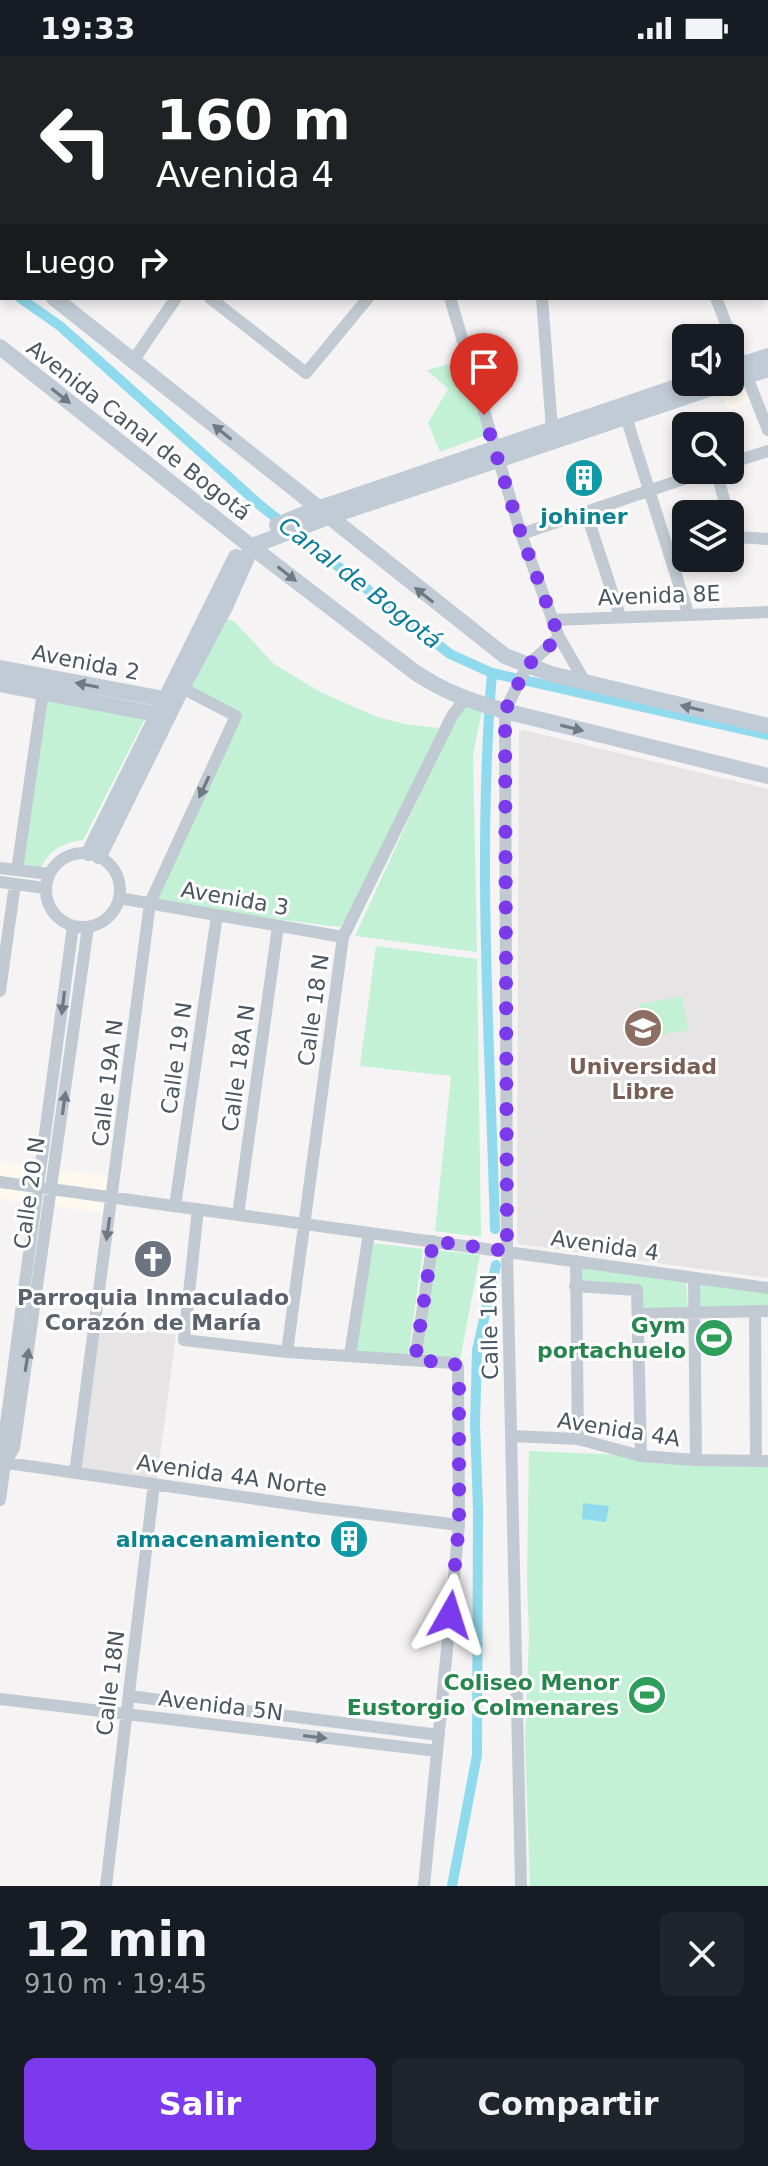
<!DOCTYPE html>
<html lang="es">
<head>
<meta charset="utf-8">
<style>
  body { margin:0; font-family:"DejaVu Sans",sans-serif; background:#20242c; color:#f1f3f6; height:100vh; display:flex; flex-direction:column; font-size:30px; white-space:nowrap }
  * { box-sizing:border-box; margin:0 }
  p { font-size:26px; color:#9ea1a6 }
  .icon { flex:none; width:44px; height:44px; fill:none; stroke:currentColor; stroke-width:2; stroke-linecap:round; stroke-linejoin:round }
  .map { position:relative; height:1830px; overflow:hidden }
  .panel { display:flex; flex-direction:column; background:#171b24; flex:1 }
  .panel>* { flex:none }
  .banner { position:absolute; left:0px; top:0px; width:768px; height:244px; box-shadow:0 4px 12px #0003; background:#202124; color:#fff; overflow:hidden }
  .controls { position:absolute; left:672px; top:268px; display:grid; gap:16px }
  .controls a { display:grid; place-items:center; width:72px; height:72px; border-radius:12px; background:#171b24; box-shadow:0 4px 12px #0003; font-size:40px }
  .pin { position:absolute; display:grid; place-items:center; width:68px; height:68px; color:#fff; margin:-82px -34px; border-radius:50% 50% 50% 0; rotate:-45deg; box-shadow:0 0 8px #0007 }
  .pin .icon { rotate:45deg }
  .me { position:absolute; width:88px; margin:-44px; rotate:6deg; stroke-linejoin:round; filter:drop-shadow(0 0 6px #0008) }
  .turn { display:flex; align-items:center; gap:28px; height:168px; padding:0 24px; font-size:36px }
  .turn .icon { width:104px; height:104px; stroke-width:2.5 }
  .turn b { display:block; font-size:56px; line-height:68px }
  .then { display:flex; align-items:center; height:76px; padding:0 24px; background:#0003; gap:16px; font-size:30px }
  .round { display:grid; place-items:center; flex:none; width:84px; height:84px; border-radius:12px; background:#20242c }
  .head { display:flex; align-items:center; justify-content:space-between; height:136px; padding:0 24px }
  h1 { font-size:48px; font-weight:700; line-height:60px }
  .primary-button { display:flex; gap:16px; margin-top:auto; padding:16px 24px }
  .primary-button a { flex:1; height:92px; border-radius:12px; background:#7c3aed; color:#fff; font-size:32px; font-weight:700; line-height:92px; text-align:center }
  .primary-button a+a { background:#20242c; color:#f1f3f6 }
  .status { display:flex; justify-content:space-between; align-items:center; height:56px; padding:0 40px; background:#171b24; direction:ltr }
  .status svg { height:22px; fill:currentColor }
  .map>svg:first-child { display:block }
  .commercial { fill:#fdf9ef }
  .education { fill:#e6e4e5 }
  .green { fill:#c3f1d5 }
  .water { fill:#90daee }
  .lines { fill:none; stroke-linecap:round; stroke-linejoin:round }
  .canal { stroke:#90daee; stroke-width:10 }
  .street { stroke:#c1cad2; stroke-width:12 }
  .secondary { stroke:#c1cbd6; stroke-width:16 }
  .primary { stroke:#b3c2d1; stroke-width:18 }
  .oneway { fill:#6e7984 }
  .oneway2 { fill:#6e7983 }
  .route { stroke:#7c3aed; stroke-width:14; stroke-dasharray:0 25.2 }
  .labels { text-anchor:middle; stroke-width:6; stroke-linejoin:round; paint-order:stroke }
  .street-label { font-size:22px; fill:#4a5661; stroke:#fff }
  .culture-label { font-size:22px; font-weight:bold; fill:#0d838f; stroke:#fff }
  .education-label { font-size:22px; font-weight:bold; fill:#785e54; stroke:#fff }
  .worship-label { font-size:22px; font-weight:bold; fill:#5b616d; stroke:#fff }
  .leisure-label { font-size:22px; font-weight:bold; fill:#27864d; stroke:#fff; text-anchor:end }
  .water-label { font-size:24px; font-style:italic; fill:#0c7c9b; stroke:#fff }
</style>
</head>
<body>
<div class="status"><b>19:33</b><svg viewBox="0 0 49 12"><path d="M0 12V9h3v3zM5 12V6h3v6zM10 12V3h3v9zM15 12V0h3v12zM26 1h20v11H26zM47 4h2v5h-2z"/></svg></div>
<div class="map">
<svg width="768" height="1830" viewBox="0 0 768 1830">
  <rect width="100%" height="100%" fill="#f5f3f3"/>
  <path class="commercial" d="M747,324L754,345L729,355L720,335Z
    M0,1105L113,1121L108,1158L0,1143Z"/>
  <path class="education" d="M523,674L768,733V1222L517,1188L519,675Z
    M96,1268L176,1279L157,1423L77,1412Z"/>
  <path class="green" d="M463,304L486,379L440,396L428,367L448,333L427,314Z
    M225,563L234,565L274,608L320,636L377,661L405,668L439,672L359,843L340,871L156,848L241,660L186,632Z
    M48,642L146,661L83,784C63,787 50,793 41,812H23Z
    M467,651L482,655L473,698L477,896L355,880L456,660L461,652Z
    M376,890L477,903L481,1181L435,1175L451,1020L360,1010Z
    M682,940L688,974L645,982L639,948Z
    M372,1187L423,1193L408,1302L356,1295Z
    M436,1194L480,1199L460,1304L420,1301Z
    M575,1208L686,1224L688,1254L636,1255L635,1231L575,1227Z
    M693,1226L768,1235V1252L695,1254Z
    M529,1395L768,1405V1830H530L525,1687L529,1579L527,1523Z"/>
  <path class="water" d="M583,1447L609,1450L606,1466L582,1463Z"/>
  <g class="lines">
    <path class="canal" d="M0,227L2,229
      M20,242L60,270L261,450L450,598L492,617L768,679
      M492,617C477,799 490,990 495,1173
      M452,1830L477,1699L478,1452L475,1369L477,1294L496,1209"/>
    <path class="street" d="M107,0L109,2
      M332,0L333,2
      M492,0V2
      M666,0V2
      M155,2L157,0
      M226,2L228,0
      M306,2L307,0
      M0,69L2,71
      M766,170H768
      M766,180L768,185
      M766,224H768
      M210,242L306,317L368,242
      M450,242L521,478L559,581L585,626
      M542,242L552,373
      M716,242L768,374
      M133,305L176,242
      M626,361L688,557
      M730,407L768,395
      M716,414L728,458
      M586,456L620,560
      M730,464L736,481L768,483
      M521,478L710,414
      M552,564L768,556
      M46 834a37 37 0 1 1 74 0a37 37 0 1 1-74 0Z
      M0,812L49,818
      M17,814L43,636
      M0,826L45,832
      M119,842L343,881
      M0,935L15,828
      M0,1126L768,1232
      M175,1150L217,859
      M198,1153L184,1284L287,1296L454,1307L458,1310L459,1469L424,1830
      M238,1159L278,870
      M576,1205L578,1383
      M694,1222L696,1404
      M575,1230L637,1234L641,1400
      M755,1255L756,1405
      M638,1258L768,1255
      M287,1296L343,881L452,660L464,644
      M350,1299L369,1177
      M415,1304L433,1185
      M512,1380L578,1383L641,1400L696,1404L768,1405
      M0,1406L319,1452L459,1469
      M5,1407L14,1392L88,871
      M75,1417L150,847L236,660L182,632
      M0,1444L5,1407L3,1390L73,870
      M129,1640L439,1679
      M0,1643L437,1695
      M106,1830L154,1428
      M521,1830L507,1195L505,655L527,610L559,581"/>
    <path class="secondary" d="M0,199L2,200
      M54,242L505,600L551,618L768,670
      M0,291L244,485L416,617C447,637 470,645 505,655L768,720
      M730,313L768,300
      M277,469L317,453L691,326
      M0,612L164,643
      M0,628L156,658
      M89,797L236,501
      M99,800L182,632L225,551L252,490L328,461L768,313"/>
    <path class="primary" d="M20,2V0
      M0,9L2,5
      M0,43L2,39"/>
  </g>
  <defs><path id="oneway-solid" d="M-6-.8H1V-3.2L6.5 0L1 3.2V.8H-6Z" transform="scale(2)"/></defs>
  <g class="oneway">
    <use href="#oneway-solid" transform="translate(61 340) rotate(38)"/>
    <use href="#oneway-solid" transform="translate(222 376) rotate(-141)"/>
    <use href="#oneway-solid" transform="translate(287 518) rotate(38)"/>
    <use href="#oneway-solid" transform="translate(424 539) rotate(-141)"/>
    <use href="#oneway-solid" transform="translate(87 629) rotate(-169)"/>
    <use href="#oneway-solid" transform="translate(692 652) rotate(-167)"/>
    <use href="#oneway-solid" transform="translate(572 672) rotate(14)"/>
  </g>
  <g class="oneway2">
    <use href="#oneway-solid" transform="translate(204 731) rotate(115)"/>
    <use href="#oneway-solid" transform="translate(63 947) rotate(97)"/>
    <use href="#oneway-solid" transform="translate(64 1047) rotate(-82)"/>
    <use href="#oneway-solid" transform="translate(108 1173) rotate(98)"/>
    <use href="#oneway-solid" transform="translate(27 1304) rotate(-81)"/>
    <use href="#oneway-solid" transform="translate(315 1681) rotate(7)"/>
  </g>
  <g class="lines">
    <path class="route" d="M450,1559L459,1469V1315L454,1307L415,1304L433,1185L507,1195L505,655L527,610L559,581L521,478L484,359"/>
  </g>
  <defs>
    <g id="building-disc" transform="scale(2)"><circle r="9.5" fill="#0f9aa8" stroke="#fff"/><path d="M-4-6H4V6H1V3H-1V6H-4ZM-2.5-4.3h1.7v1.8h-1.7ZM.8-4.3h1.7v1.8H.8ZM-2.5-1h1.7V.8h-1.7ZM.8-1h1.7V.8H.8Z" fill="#fff"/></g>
    <g id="university-disc" transform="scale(2)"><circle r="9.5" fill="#8d6e63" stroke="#fff"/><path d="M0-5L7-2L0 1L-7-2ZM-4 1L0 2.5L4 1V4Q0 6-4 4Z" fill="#fff"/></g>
    <g id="church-disc" transform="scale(2)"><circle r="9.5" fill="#6b7280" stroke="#fff"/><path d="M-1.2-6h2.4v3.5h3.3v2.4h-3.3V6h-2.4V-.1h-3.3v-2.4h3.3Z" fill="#fff"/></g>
    <g id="stadium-disc" transform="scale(2)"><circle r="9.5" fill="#2e9e5b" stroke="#fff"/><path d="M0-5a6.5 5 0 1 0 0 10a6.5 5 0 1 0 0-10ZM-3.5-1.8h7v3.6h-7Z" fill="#fff"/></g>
  </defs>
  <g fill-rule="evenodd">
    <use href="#building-disc" x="584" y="422"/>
    <use href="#university-disc" x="643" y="972"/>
    <use href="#church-disc" x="153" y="1203"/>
    <use href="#stadium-disc" x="714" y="1282"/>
    <use href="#building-disc" x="349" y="1483"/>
    <use href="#stadium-disc" x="647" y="1639"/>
  </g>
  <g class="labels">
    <g class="street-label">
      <text transform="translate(139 374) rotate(38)" y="8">Avenida Canal de Bogotá</text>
      <text transform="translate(659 539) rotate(-2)" y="8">Avenida 8E</text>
      <text transform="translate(86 606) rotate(11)" y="8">Avenida 2</text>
      <text transform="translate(235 842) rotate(10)" y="8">Avenida 3</text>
      <text transform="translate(313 954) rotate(-82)" y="8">Calle 18 N</text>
      <text transform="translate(176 1002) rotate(-82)" y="8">Calle 19 N</text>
      <text transform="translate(238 1012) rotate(-82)" y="8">Calle 18A N</text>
      <text transform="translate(107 1027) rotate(-83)" y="8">Calle 19A N</text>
      <text transform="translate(29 1137) rotate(-82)" y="8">Calle 20 N</text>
      <text transform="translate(605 1189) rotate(8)" y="8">Avenida 4</text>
      <text transform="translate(489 1271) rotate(-91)" y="8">Calle 16N</text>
      <text transform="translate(619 1373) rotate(9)" y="8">Avenida 4A</text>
      <text transform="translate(232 1419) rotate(8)" y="8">Avenida 4A Norte</text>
      <text transform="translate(110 1627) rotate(-83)" y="8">Calle 18N</text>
      <text transform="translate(221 1649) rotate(7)" y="8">Avenida 5N</text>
    </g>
    <g class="culture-label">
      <text x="584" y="468">johiner</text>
      <text x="321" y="1491" text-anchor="end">almacenamiento</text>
    </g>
    <g class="education-label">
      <text x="643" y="1018">Universidad<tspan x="643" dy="25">Libre</tspan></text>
    </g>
    <g class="worship-label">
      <text x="153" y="1249">Parroquia Inmaculado<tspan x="153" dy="25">Corazón de María</tspan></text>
    </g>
    <g class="leisure-label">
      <text x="686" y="1277">Gym<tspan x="686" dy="25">portachuelo</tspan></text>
      <text x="619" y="1634">Coliseo Menor<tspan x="619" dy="25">Eustorgio Colmenares</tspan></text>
    </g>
    <g class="water-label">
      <text transform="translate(360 527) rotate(38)" y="8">Canal de Bogotá</text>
    </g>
  </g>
</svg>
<div class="controls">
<a><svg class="icon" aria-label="sound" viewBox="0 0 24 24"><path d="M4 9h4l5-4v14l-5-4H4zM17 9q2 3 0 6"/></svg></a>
<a><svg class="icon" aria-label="search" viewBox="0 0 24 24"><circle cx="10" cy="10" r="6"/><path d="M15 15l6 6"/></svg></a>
<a><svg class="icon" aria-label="layers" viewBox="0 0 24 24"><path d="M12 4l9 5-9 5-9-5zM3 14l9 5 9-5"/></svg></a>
</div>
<div class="pin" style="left:484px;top:359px;background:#d93025"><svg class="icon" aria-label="arrive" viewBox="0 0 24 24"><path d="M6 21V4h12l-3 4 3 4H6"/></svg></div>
<svg class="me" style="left:450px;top:1559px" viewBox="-20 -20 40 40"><path d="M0-17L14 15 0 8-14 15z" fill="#7c3aed" stroke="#fff" stroke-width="4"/></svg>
<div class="banner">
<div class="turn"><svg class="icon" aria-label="left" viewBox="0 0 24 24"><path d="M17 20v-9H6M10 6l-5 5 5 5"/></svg><div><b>160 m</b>Avenida 4</div></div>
<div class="then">Luego<svg class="icon" aria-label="right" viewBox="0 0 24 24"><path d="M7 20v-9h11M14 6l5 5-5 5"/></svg></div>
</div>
</div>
<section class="panel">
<div class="head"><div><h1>12 min</h1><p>910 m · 19:45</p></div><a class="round"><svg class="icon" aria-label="close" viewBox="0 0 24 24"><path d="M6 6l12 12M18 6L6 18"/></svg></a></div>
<div class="primary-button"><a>Salir</a><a>Compartir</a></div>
</section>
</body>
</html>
